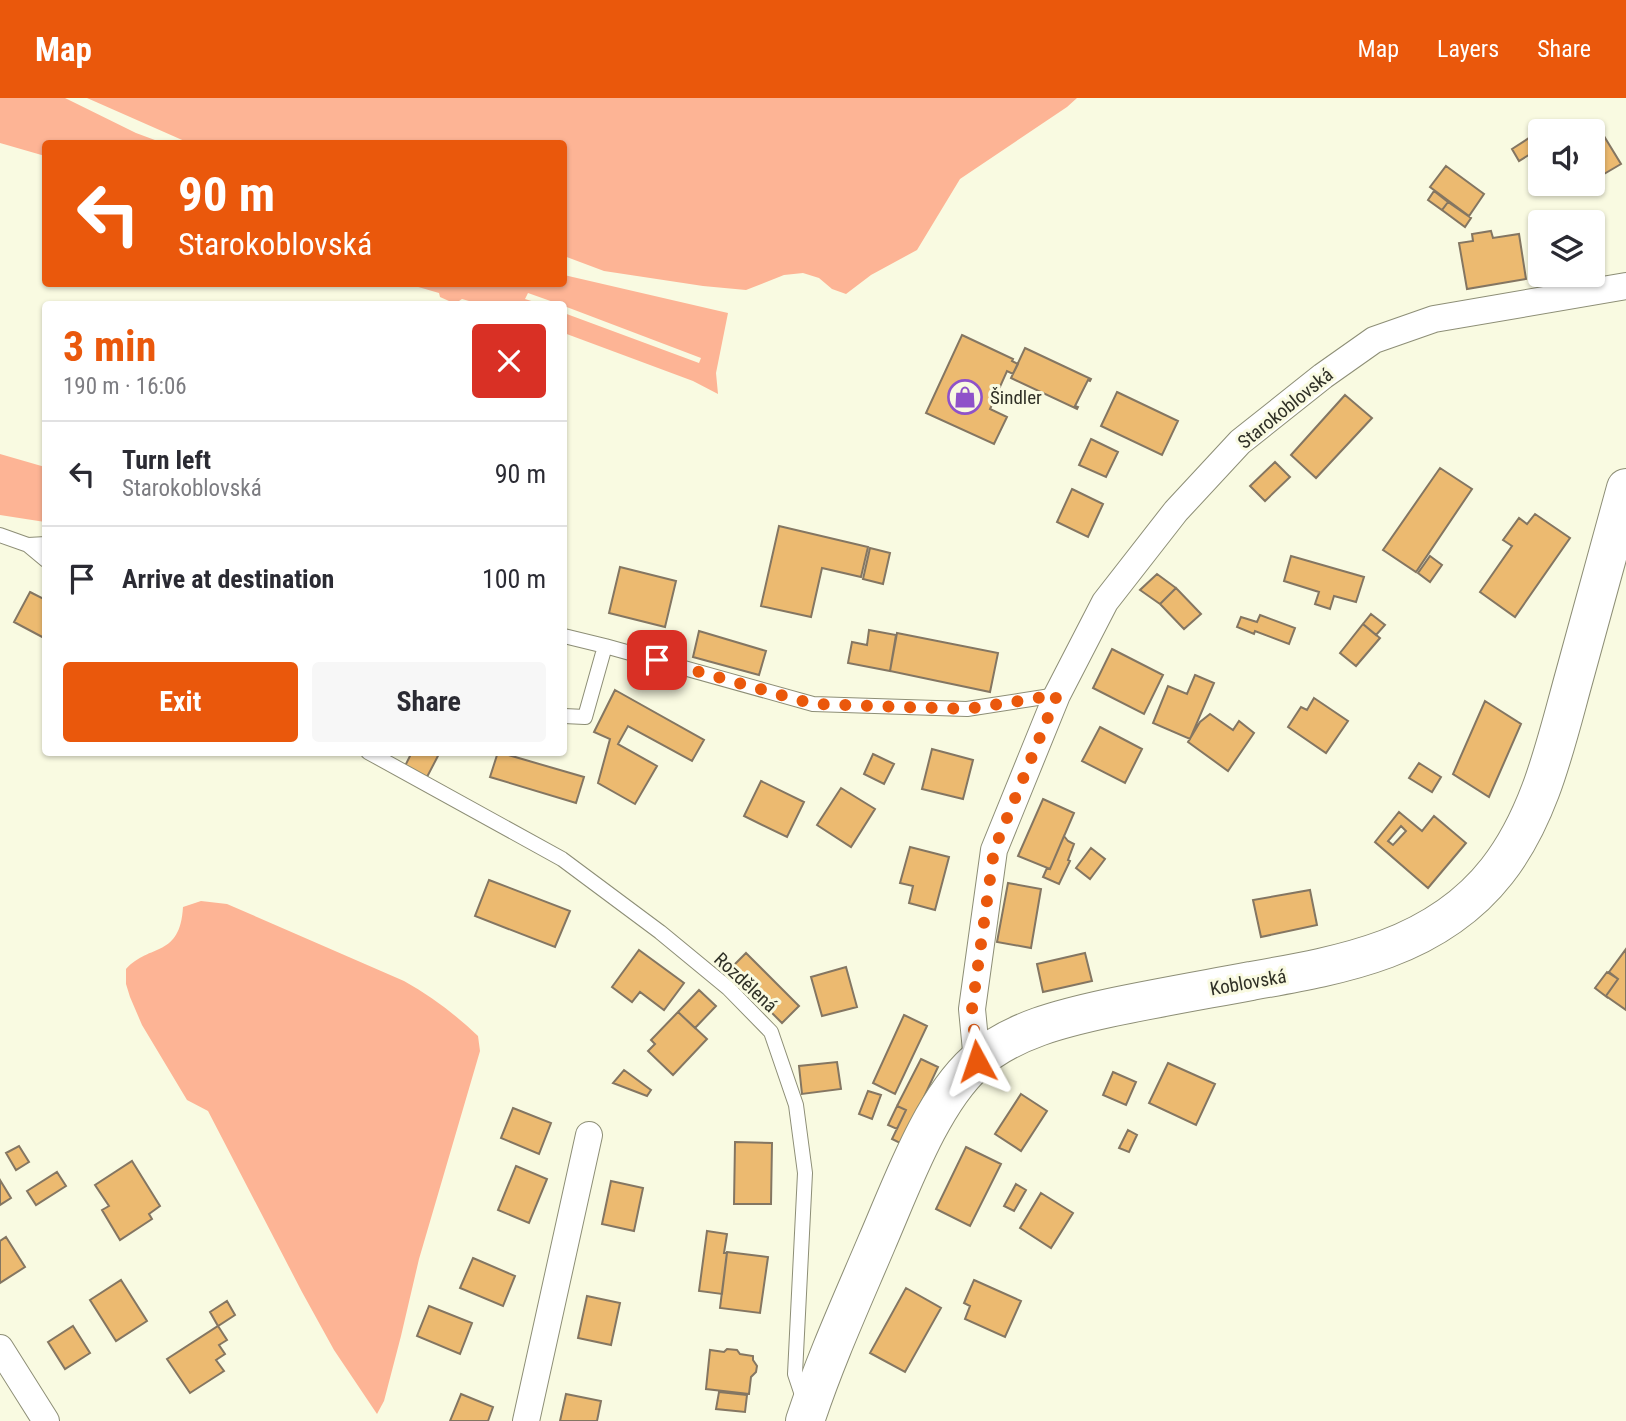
<!DOCTYPE html>
<html lang="en">
<head>
<meta charset="utf-8">
<style>
  body { margin:0; font-family:"Roboto Condensed",sans-serif; background:#f7f7f7; color:#2b2b33; height:100vh; display:flex; flex-direction:column; font-size:26px; white-space:nowrap }
  * { box-sizing:border-box; margin:0 }
  p { font-size:23px; color:#7c7c81 }
  .icon { flex:none; width:38px; height:38px; fill:none; stroke:currentColor; stroke-width:2; stroke-linecap:round; stroke-linejoin:round }
  .map { position:relative; flex:1; overflow:hidden }
  .details { position:absolute; left:42px; top:203px; width:525px; height:455px; display:flex; flex-direction:column; background:#fff; border-radius:7px; box-shadow:0 2px 5px #0004 }
  .details>* { flex:none }
  .banner { position:absolute; left:42px; top:42px; width:525px; height:147px; border-radius:7px; box-shadow:0 2px 5px #0004; background:#ea580c; color:#fff; overflow:hidden }
  .fabs { position:absolute; left:1528px; top:21px; display:grid; gap:14px }
  .fabs a { display:grid; place-items:center; width:77px; height:77px; border-radius:7px; background:#fff; box-shadow:0 2px 5px #0004; font-size:35px }
  .pin { position:absolute; display:grid; place-items:center; width:60px; height:60px; color:#fff; margin:-30px; border-radius:14px; box-shadow:0 4px 10px #0006 }
  .me { position:absolute; width:77px; margin:-38px; rotate:355deg; stroke-linejoin:round; filter:drop-shadow(0 0 5px #0008) }
  .turn { display:flex; align-items:center; gap:24px; height:147px; padding:0 21px; font-size:32px }
  .turn .icon { width:91px; height:91px; stroke-width:2.5 }
  .turn b { display:block; font-size:49px; line-height:60px }
  .round { display:grid; place-items:center; flex:none; width:74px; height:74px; border-radius:7px; background:#f7f7f7 }
  .head { display:flex; align-items:center; justify-content:space-between; height:119px; padding:0 21px }
  h1 { font-size:42px; font-weight:700; line-height:52px; color:#ea580c }
  .cta { display:flex; gap:14px; margin-top:auto; padding:14px 21px }
  .cta a { flex:1; height:80px; border-radius:7px; background:#ea580c; color:#fff; font-size:28px; font-weight:700; line-height:80px; text-align:center }
  .cta a+a { background:#f7f7f7; color:#2b2b33 }
  ul { padding:0; list-style:none }
  li { display:flex; align-items:center; gap:21px; height:105px; padding:0 21px; border-top:2px solid #e1e1e2 }
  li div { flex:1 }
  li b { display:block; font-size:26px }
  li em { font-style:normal }
  header { display:flex; align-items:center; gap:42px; box-sizing:border-box; height:98px; padding:0 35px; background:#ea580c; color:#fff }
  header strong { font-size:33px }
  nav { display:flex; gap:38px; margin-inline-start:auto; font-size:24px }
  .map>svg:first-child { display:block }
  .green { fill:#fdb495 }
  .building { fill:#ecba70; stroke:#847662; stroke-width:2; fill-rule:evenodd }
  .lines { fill:none; stroke-linecap:round; stroke-linejoin:round }
  .lane-casing { stroke:#8d8e76; stroke-width:16 }
  .street-casing { stroke:#8d8e76; stroke-width:28 }
  .secondary-casing { stroke:#8d8e76; stroke-width:40 }
  .lane { stroke:#fff; stroke-width:14 }
  .street { stroke:#fff; stroke-width:26 }
  .secondary { stroke:#fff; stroke-width:38 }
  .route { stroke:#ea580c; stroke-width:12; stroke-dasharray:0 21.6 }
  .labels { text-anchor:middle; stroke-width:6; stroke-linejoin:round; paint-order:stroke }
  .poi-label { font-size:19px; fill:#2f3026; stroke:#f9fae1; text-anchor:start }
  .street-label { font-size:19px; fill:#2f3026; stroke:#f9fae1 }
</style>
</head>
<body>
<header>
<strong>Map</strong>
<nav><a>Map</a><a>Layers</a><a>Share</a></nav>
</header>
<div class="map">
<svg width="1626" height="1323" viewBox="0 0 1626 1323">
  <rect width="100%" height="100%" fill="#f9fae1"/>
  <path class="green" d="M0,0H65L136,35L163,45L46,46L45,58L0,45Z
    M87,0H1077L1067,9L960,81L917,152L871,177L846,196L832,191L819,180L803,175L784,177L746,192L703,188L604,173L564,158V46L189,45Z
    M564,177L728,215L716,275L718,296L693,283L564,235V215L699,265L701,260L564,208V206H559L528,195L525,201L541,206H469V203L462,201L459,203H449L440,199L439,195L408,186H564Z
    M0,356L45,369V424L0,417Z
    M201,803L227,806L404,883C431,898 456,917 478,938L480,953L419,1161L401,1238L384,1303L377,1316L334,1252L302,1194L208,1013L187,1002L142,927L130,899L126,886V871C150,845 180,860 183,809Z"/>
  <path class="building" d="M1596,25L1621,66L1592,83V33H1582Z
    M1529,40L1537,52L1519,63L1512,51Z
    M1446,68L1484,96L1469,118L1430,89Z
    M1434,93L1448,104L1442,112L1428,102Z
    M1448,104L1471,120L1465,129L1442,112Z
    M1491,133L1493,140L1519,136L1526,181L1467,191L1459,145L1473,143L1472,136Z
    M962,237L1013,261L1012,263L1018,266L1013,276L1007,273L990,311L1007,319L994,346L926,315Z
    M1025,250L1091,281L1090,283L1088,282L1075,308L1078,309L1077,311L1011,280Z
    M1117,294L1178,323L1162,357L1101,328Z
    M1345,297L1372,320L1316,380L1291,357Z
    M1091,341L1118,354L1106,379L1079,367Z
    M1275,364L1290,379L1265,403L1250,388Z
    M1440,370L1472,391L1416,474L1383,452Z
    M1072,391L1103,406L1088,439L1057,424Z
    M1535,416L1570,440L1515,519L1480,494L1512,448L1503,442L1519,420L1527,426Z
    M779,428L868,449L861,479L822,470L811,519L761,508Z
    M870,450L890,455L883,486L863,481Z
    M1291,458L1364,479L1356,504L1334,498L1330,511L1315,506L1319,494L1284,483Z
    M1430,458L1442,467L1430,484L1418,475Z
    M620,469L676,483L665,529L609,515Z
    M1157,476L1176,490L1160,506L1140,492Z
    M1176,490L1201,516L1184,531L1160,506Z
    M30,494L46,502V541L14,524Z
    M1371,516L1385,527L1376,537L1363,526Z
    M1260,517L1295,530L1289,546L1255,533L1254,536L1237,529L1241,519L1257,524Z
    M1363,526L1380,540L1356,568L1340,555Z
    M869,532L896,537L890,573L848,565L852,544L867,547Z
    M699,533L766,553L759,577L693,559Z
    M897,535L998,555L990,594L890,573Z
    M1112,551L1163,577L1144,616L1093,590Z
    M1195,577L1214,585L1190,641L1153,625L1168,588L1187,596Z
    M615,592L704,642L692,663L628,628L618,646L657,668L635,706L598,685L610,641L594,634Z
    M1314,600L1348,623L1326,655L1288,629L1301,609L1307,612Z
    M1485,603L1521,626L1489,699L1453,676Z
    M1210,616L1233,632L1239,623L1254,635L1228,673L1188,644L1200,624Z
    M1100,629L1142,651L1125,685L1082,663Z
    M932,651L973,662L963,701L922,691Z
    M412,654H440L427,679L405,668Z
    M498,654L584,679L576,705L490,679Z
    M873,656L894,666L884,686L864,676Z
    M1419,665L1441,679L1432,694L1409,680Z
    M761,683L804,704L787,739L744,718Z
    M841,690L875,711L851,749L817,727Z
    M1043,701L1074,715L1050,771L1018,758Z
    M1399,714L1422,733L1434,718L1466,745L1428,790L1375,744ZM1401,728L1406,733L1393,747L1388,743Z
    M1064,738L1068,743L1074,746L1068,762L1070,763L1059,786L1043,779L1047,770L1050,771Z
    M910,749L949,759L935,812L909,805L913,788L900,785Z
    M1091,750L1105,761L1090,781L1076,770Z
    M489,782L570,813L555,849L475,818Z
    M1008,785L1041,791L1031,850L997,844Z
    M1310,792L1317,827L1261,839L1253,802Z
    M1626,851V912L1606,898L1618,881L1609,874Z
    M639,852L684,885L664,912L640,894L632,904L612,889Z
    M746,855L799,908L782,925L729,872Z
    M1085,855L1092,883L1043,894L1037,866Z
    M846,869L857,909L822,918L811,879Z
    M1607,874L1618,881L1606,898L1608,900L1595,890Z
    M699,892L716,908L695,930L678,914Z
    M678,914L707,941L673,977L648,953L655,946L651,942Z
    M904,917L927,928L895,996L873,985Z
    M921,961L938,969L902,1046L892,1041L906,1012L897,1008Z
    M837,964L841,991L802,996L799,968Z
    M1168,965L1215,986L1196,1027L1149,1005Z
    M624,972L651,992L647,998L613,985Z
    M1113,974L1136,984L1126,1007L1103,997Z
    M868,993L881,997L872,1021L859,1016Z
    M1021,996L1047,1013L1021,1053L995,1036Z
    M897,1008L906,1012L897,1031L888,1027Z
    M513,1010L551,1025L539,1056L501,1040Z
    M1128,1032L1137,1037L1129,1054L1119,1050Z
    M735,1044L772,1045L771,1106H734Z
    M19,1048L29,1064L16,1072L6,1055Z
    M966,1049L1001,1066L970,1128L936,1111Z
    M132,1063L160,1108L149,1116L152,1121L120,1142L102,1112L109,1108L95,1087Z
    M516,1068L547,1081L529,1125L498,1112Z
    M57,1074L66,1088L36,1107L27,1093Z
    M0,1082L11,1100L0,1107Z
    M611,1083L643,1090L634,1133L602,1126Z
    M1016,1086L1026,1092L1014,1113L1004,1108Z
    M1041,1095L1073,1115L1051,1150L1020,1130Z
    M707,1133L727,1136L724,1155H727L722,1196L699,1193Z
    M6,1139L25,1169L0,1185V1143Z
    M727,1154L768,1159L760,1215L720,1210Z
    M473,1160L515,1178L503,1208L460,1190Z
    M121,1182L147,1223L116,1243L90,1202Z
    M974,1182L1021,1203L1005,1239L965,1221L970,1208L964,1205Z
    M906,1190L941,1210L905,1274L870,1255Z
    M587,1198L620,1205L611,1247L578,1240Z
    M227,1203L235,1217L218,1228L210,1214Z
    M429,1208L472,1225L460,1256L417,1238Z
    M73,1228L90,1255L65,1271L48,1244Z
    M218,1228L227,1242L219,1247L225,1256L216,1262L224,1273L190,1295L167,1261Z
    M727,1251L737,1252L740,1256L753,1258V1262L757,1268L756,1274L751,1279L749,1296L706,1291L710,1252L724,1254Z
    M719,1294L747,1297L745,1314L716,1311Z
    M461,1296L493,1309L488,1323H450Z
    M566,1296L601,1303L597,1323H560Z"/>
  <g class="lines">
    <g class="lane-casing">
      <path id="lane" d="M0,437L28,447L46,446
        M28,447L46,462
        M564,538L605,548L813,606L967,611L1057,597
        M564,618L585,619L605,548
        M368,654L562,761L660,834L728,890L771,934L796,1007L805,1075L795,1276L804,1303"/>
    </g>
    <g class="street-casing">
      <path id="street" d="M977,963L972,911L994,752L1057,597L1105,504L1176,413L1240,344L1323,278L1374,242L1434,221L1626,188
        M0,1250L46,1323
        M526,1323L589,1037"/>
    </g>
    <g class="secondary-casing">
      <path id="secondary" d="M805,1323C825,1262 852,1203 877,1144C901,1089 931,1004 976,964C1012,932 1063,920 1109,910C1156,900 1203,892 1251,883C1342,867 1436,851 1497,773C1541,717 1556,644 1575,576C1592,514 1609,452 1626,390"/>
    </g>
    <use href="#lane" class="lane"/>
    <use href="#street" class="street"/>
    <use href="#secondary" class="secondary"/>
  </g>
  <g class="lines">
    <path class="route" d="M657,562L813,606L967,611L1057,597L994,752L972,911L977,963"/>
  </g>
  <defs>
    <g id="shop-ring" transform="scale(1.75)"><circle r="9.5" fill="#f9fae1" stroke="#8f52c9" stroke-width="1.5"/><path d="M-5-2.5h2.3a2.7 3.5 0 0 1 5.4 0H5L5.5 6h-11ZM-1.5-2.5h3a1.5 2.3 0 0 0-3 0Z" fill="#8f52c9"/></g>
  </defs>
  <g fill-rule="evenodd">
    <use href="#shop-ring" x="965" y="299"/>
  </g>
  <g class="labels">
    <g class="poi-label">
      <text x="990" y="306">Šindler</text>
    </g>
    <g class="street-label">
      <text transform="translate(1285 310) rotate(-39)" y="7">Starokoblovská</text>
      <text transform="translate(746 884) rotate(43)" y="7">Rozdělená</text>
      <text transform="translate(1248 884) rotate(-10)" y="7">Koblovská</text>
    </g>
  </g>
</svg>
<div class="fabs">
<a><svg class="icon" aria-label="sound" viewBox="0 0 24 24"><path d="M4 9h4l5-4v14l-5-4H4zM17 9q2 3 0 6"/></svg></a>
<a><svg class="icon" aria-label="layers" viewBox="0 0 24 24"><path d="M12 4l9 5-9 5-9-5zM3 14l9 5 9-5"/></svg></a>
</div>
<div class="pin" style="left:657px;top:562px;background:#d93025"><svg class="icon" aria-label="arrive" viewBox="0 0 24 24"><path d="M6 21V4h12l-3 4 3 4H6"/></svg></div>
<svg class="me" style="left:977px;top:963px" viewBox="-20 -20 40 40"><path d="M0-17L14 15 0 8-14 15z" fill="#ea580c" stroke="#fff" stroke-width="4"/></svg>
<div class="banner">
<div class="turn"><svg class="icon" aria-label="left" viewBox="0 0 24 24"><path d="M17 20v-9H6M10 6l-5 5 5 5"/></svg><div><b>90 m</b>Starokoblovská</div></div>
</div>
<section class="details">
<div class="head"><div><h1>3 min</h1><p>190 m · 16:06</p></div><a class="round" style="background:#d93025;color:#fff"><svg class="icon" aria-label="close" viewBox="0 0 24 24"><path d="M6 6l12 12M18 6L6 18"/></svg></a></div>
<ul>
<li><svg class="icon" aria-label="left" viewBox="0 0 24 24"><path d="M17 20v-9H6M10 6l-5 5 5 5"/></svg><div><b>Turn left</b><p>Starokoblovská</p></div><em>90 m</em></li>
<li><svg class="icon" aria-label="arrive" viewBox="0 0 24 24"><path d="M6 21V4h12l-3 4 3 4H6"/></svg><div><b>Arrive at destination</b></div><em>100 m</em></li>
</ul>
<div class="cta"><a>Exit</a><a>Share</a></div>
</section>
</div>
</body>
</html>
